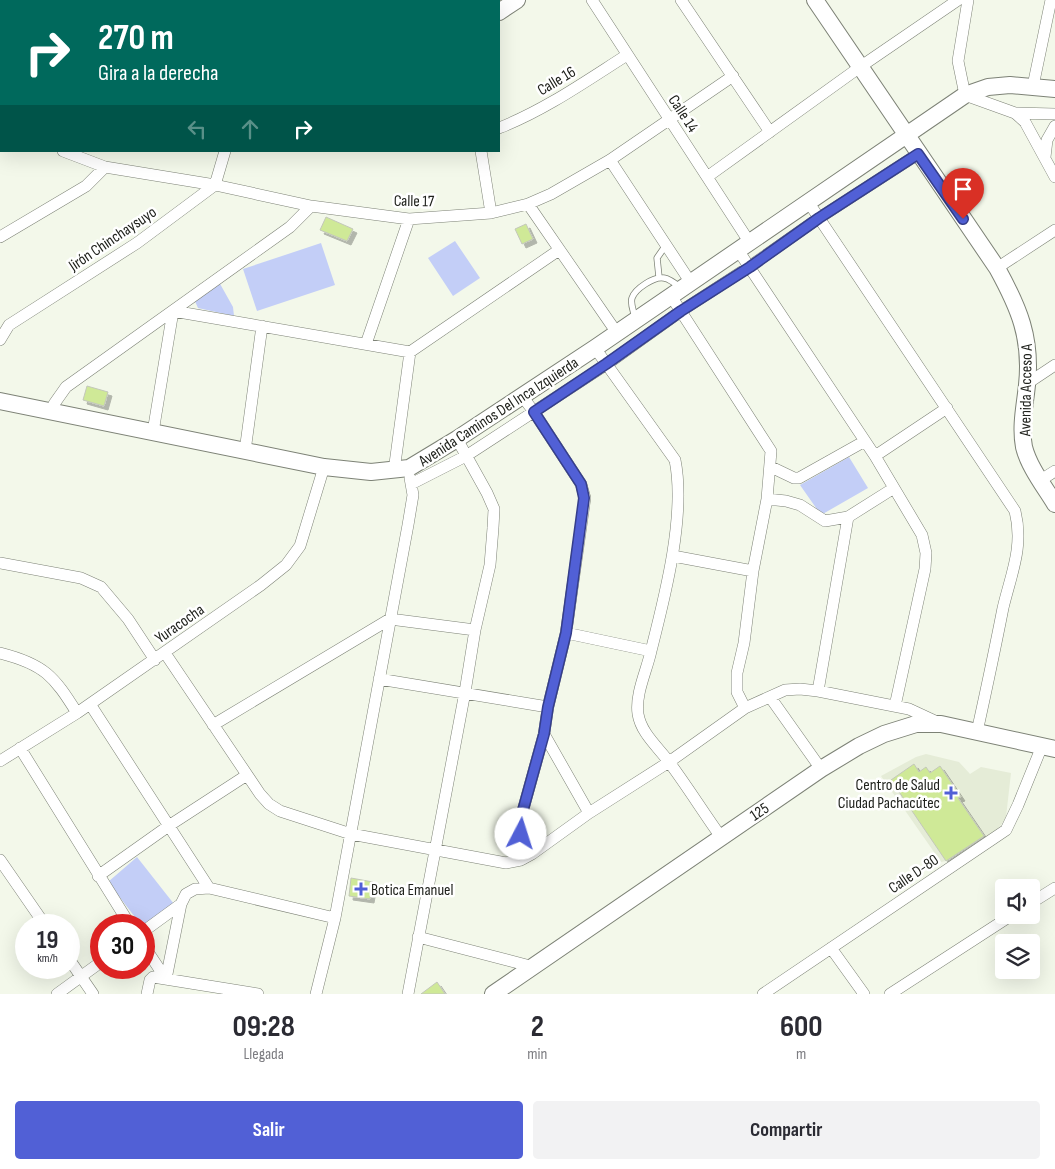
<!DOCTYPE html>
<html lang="es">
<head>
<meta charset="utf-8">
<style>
  body { margin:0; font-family:"Sofia Sans Condensed",sans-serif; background:#f2f2f3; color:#2b2b33; height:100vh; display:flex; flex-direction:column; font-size:19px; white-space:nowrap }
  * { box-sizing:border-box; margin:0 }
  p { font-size:16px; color:#7c7c81 }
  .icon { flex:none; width:28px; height:28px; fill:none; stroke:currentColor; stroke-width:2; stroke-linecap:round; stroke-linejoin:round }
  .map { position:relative; height:994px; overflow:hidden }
  .drawer { display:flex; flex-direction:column; background:#fff; flex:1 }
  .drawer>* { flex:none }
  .guide { position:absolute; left:0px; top:0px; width:500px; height:152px; box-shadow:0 5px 20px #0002; background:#00695c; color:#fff; overflow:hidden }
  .fabs { position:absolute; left:995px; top:879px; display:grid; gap:10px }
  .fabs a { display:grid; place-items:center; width:45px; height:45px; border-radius:5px; background:#fff; box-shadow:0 5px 20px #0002; font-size:25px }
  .speed { position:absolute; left:15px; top:914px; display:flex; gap:10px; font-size:25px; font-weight:700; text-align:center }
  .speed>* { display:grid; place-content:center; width:65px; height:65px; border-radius:50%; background:#fff; box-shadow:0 5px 20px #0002; line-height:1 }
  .speed small { font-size:12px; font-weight:400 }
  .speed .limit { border:8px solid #d22; background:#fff; color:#111 }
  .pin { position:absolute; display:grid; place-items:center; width:42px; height:42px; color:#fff; margin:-51px -21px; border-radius:50% 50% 50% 0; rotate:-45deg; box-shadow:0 0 5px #0007 }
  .pin .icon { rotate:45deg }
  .me { position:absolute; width:55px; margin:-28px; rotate:5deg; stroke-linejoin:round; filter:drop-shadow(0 0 4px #0008) }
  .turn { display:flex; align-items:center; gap:18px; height:105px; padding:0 15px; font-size:22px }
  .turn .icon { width:65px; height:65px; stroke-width:2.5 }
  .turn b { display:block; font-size:35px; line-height:42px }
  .lanes { display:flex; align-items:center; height:48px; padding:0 15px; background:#0003; justify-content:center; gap:25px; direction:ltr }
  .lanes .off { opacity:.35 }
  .eta { display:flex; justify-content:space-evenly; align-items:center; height:85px; text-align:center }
  .eta b { font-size:30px; font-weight:700; line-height:35px }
  .action { display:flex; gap:10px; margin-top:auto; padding:10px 15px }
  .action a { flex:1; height:58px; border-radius:5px; background:#5160d6; color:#fff; font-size:20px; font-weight:700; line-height:58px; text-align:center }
  .action a+a { background:#f2f2f3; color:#2b2b33 }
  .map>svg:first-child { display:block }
  .built { fill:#e5ecd7 }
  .green { fill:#c3cef7 }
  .building { fill:#cfe997; stroke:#c3c7ba; filter:url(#shadow) }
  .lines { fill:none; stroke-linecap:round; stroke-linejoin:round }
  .lane-casing { stroke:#7d8276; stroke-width:7 }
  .street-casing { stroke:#7d8276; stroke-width:12 }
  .secondary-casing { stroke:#7d8276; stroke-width:18 }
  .lane { stroke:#fff; stroke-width:5.5 }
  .street { stroke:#fff; stroke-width:11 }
  .secondary { stroke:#fff; stroke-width:16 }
  .route-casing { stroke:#353e8b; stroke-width:12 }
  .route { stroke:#5160d6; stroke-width:9 }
  .poi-dot { fill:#5160d6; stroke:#fff; stroke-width:2 }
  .labels { text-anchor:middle; stroke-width:5; stroke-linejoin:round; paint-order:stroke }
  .street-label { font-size:16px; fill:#20221d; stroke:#fff }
  .poi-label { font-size:16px; fill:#20221d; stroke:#fff; text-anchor:end }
</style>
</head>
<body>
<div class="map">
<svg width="1055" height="994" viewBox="0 0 1055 994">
  <defs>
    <filter id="shadow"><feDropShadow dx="4" dy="4" stdDeviation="0" flood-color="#0004"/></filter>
  </defs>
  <rect width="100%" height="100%" fill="#f3f8ea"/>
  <path class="built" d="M926,754L959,762L970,774L981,767L1011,773L1006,817L1001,825L995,831L946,861L941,862L881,776L916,757Z"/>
  <path class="green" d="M455,241L480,278L453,296L428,258Z
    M321,243L335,285L257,311L243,269Z
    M219,282L233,307L234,316L198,308L194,299Z
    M849,457L868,488L821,515L800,485Z
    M137,857L174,904L144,925H141L108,882Z"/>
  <path class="building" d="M326,217L353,229L347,241L320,230Z
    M526,224L533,239L522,244L515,229Z
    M87,386L108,392L104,406L83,400Z
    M914,764L919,772L926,767L930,773L940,766L961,797L958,798L984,836L946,861L891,780Z
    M351,878L373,882L370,899L349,896Z
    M437,982L445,994H421Z"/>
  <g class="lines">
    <g class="lane-casing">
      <path id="lane" d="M659,277L657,258L666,245
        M635,318C634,312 630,304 632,298C635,289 654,276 664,278C670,279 676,284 681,288"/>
    </g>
    <g class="street-casing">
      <path id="street" d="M592,0L750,243
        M681,0L770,132
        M968,0L958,61L965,95L1015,113L1025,122L1055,177
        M0,35L1,36
        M1033,86L1051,0
        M1015,113L1055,114
        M0,123H1
        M499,128C545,110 586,81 627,55
        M0,145L1,144
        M63,151L105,167L215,185L311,206L409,219L491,213L528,204L551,194L610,160L733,76
        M481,151L491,213
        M1045,157L1047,140L1055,126
        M610,160L691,283
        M707,177L860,67L958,0
        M809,203L1015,511C1024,547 1011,574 1003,608C995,649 986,691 977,732
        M528,204L617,333
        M0,237L86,186L105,167
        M738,250L875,456L922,535L926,553L925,569L895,706
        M997,268L1055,230
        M671,296L771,451L767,499L753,571L744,643L737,673V692L745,708
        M0,340L9,325L137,243L215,185L225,151
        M366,344L409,219
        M595,348L675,460C686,515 665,596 651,651C647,670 635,694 638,714C641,733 658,747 669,762C687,786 703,812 721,837
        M1028,383L1055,365
        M522,396L534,412L581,484L585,498L566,633L548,707L544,734L523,810L520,826L521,834L532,854
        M54,411V404L66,387L290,227L311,206
        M153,432L173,311L410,352L559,250
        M245,451L262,326
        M875,456L947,408
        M771,467L794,478H799L865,441
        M394,471L410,352
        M1041,480L1055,471
        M411,484L466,456L607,364L681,311L749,267L819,218L918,154
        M767,499L786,501L800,505L825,521L848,517
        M673,556L753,571
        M0,563L81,578L101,587L128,619L155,660
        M566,633L651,651
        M0,653C44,664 54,676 77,713
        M165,653L260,794L269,804L280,811L351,834L506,863L521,860L532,854L589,813L669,762L745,708L785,690L800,689L818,691L909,709L937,722
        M379,679L548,707
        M818,691L848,517L894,488
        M770,697L821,769
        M90,704L209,888
        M213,725L390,619L475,630
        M544,734L589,813
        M20,748L130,925
        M0,761L77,713L261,585L286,565L300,546L324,467
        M0,860L45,925
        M98,876L170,825L247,775
        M1031,903L1055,888
        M144,931L181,904
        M418,937L534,967
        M144,946L166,979
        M831,948L864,994
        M69,959L93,994
        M166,979L181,904L186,894L195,889L209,888L335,918
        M57,994L101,962
        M147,994L150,980L153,977L258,994
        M316,994L335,918L408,525L413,495L410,478
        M408,994L465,692L475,630L490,565L493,528L494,509L487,493L457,439
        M763,994L1006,830L1018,805L1042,746
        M890,994L1012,915"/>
    </g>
    <g class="secondary-casing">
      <path id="secondary" d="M215,0L220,1
        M815,0L997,268C1019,308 1032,338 1027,385C1025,405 1020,426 1024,447C1029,467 1044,486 1055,504
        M499,12L517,0
        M0,401L324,467L371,472L409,468L457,439L595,348L965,95L988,87L1010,85L1055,89
        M493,994L821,769L859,746L884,734L916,724H941L1055,749"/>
    </g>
    <use href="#lane" class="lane"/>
    <use href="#street" class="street"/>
    <use href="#secondary" class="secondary"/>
  </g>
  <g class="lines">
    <g class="route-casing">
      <path id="route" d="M521,834L520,826L523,810L544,734L548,707L566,633L584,498L581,484L534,412L606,364L681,311L750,267L819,218L918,154L963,219"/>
    </g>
    <use href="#route" class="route"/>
  </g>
  <g class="poi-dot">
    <path d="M948.5 785.5h5v5h5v5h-5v5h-5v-5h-5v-5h5z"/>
    <path d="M358.5 881.5h5v5h5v5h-5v5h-5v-5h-5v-5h5z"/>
  </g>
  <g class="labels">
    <g class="street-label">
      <text transform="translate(556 80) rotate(-31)" y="6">Calle 16</text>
      <text transform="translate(684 113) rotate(57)" y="6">Calle 14</text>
      <text transform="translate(414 200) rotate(1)" y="6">Calle 17</text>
      <text transform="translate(112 238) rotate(-34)" y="6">Jirón Chinchaysuyo</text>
      <text transform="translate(1025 390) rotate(-89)" y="6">Avenida Acceso A</text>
      <text transform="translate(498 411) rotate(-33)" y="6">Avenida Caminos Del Inca Izquierda</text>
      <text transform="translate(179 623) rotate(-35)" y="6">Yuracocha</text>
      <text transform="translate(759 811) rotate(-34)" y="6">125</text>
      <text transform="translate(913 873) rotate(-34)" y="6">Calle D-80</text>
    </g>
    <g class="poi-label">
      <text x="940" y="790">Centro de Salud<tspan x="940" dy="18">Ciudad Pachacútec</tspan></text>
      <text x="371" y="895" text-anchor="start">Botica Emanuel</text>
    </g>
  </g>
</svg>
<div class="fabs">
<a><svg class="icon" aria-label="sound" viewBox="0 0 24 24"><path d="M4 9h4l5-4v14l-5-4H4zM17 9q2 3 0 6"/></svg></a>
<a><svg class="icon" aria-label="layers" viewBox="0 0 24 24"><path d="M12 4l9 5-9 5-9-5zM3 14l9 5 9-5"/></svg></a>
</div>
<div class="speed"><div>19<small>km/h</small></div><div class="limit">30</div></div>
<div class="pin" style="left:963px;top:219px;background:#d93025"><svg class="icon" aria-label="arrive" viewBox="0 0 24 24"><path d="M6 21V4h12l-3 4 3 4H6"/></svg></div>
<svg class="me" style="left:521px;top:834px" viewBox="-20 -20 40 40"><circle r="19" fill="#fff"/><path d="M0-13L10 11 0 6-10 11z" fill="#5160d6"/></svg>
<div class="guide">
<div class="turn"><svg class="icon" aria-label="right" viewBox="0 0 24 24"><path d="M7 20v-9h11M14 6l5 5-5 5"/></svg><div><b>270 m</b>Gira a la derecha</div></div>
<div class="lanes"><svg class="icon off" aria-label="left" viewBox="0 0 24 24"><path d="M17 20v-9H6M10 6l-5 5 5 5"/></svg><svg class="icon off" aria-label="ahead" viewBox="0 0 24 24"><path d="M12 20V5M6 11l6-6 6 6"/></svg><svg class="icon" aria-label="right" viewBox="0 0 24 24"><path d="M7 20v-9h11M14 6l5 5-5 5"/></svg></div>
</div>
</div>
<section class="drawer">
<div class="eta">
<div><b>09:28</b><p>Llegada</p></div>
<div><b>2</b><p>min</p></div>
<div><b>600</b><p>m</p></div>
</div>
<div class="action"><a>Salir</a><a>Compartir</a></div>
</section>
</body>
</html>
